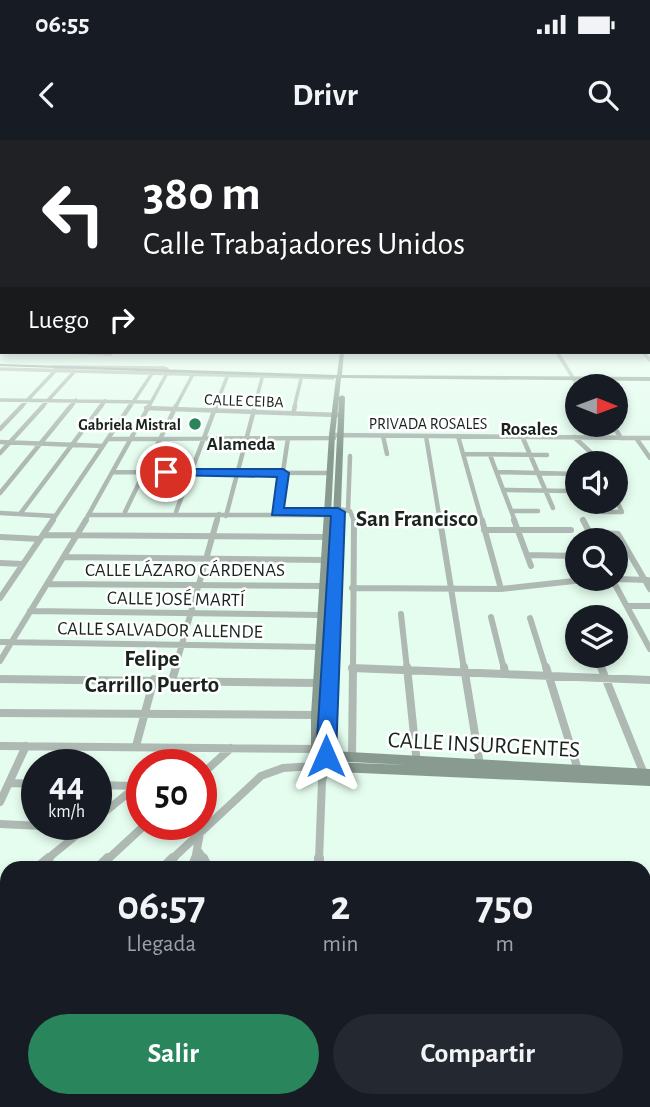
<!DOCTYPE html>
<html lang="es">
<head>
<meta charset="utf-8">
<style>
  body { margin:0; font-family:"Alegreya Sans",sans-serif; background:#242831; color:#f1f3f6; height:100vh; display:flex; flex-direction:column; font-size:26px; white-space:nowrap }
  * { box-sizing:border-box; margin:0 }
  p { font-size:23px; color:#9ea1a6 }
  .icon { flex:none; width:38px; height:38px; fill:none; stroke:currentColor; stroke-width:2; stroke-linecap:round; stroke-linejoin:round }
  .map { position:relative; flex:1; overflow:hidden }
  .panel { position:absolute; left:0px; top:721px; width:651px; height:247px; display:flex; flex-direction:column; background:#171b24; border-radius:21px 21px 0 0; box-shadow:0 4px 10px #0003 }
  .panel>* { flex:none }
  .top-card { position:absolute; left:0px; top:0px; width:651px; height:214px; box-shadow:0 4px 10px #0003; background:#202124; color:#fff; overflow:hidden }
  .needle { width:46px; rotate:91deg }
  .buttons { position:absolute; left:565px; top:234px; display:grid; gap:14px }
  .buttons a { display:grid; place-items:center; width:63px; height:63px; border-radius:50%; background:#171b24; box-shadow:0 4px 10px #0003; font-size:35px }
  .speed { position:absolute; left:21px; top:609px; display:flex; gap:14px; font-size:35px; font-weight:700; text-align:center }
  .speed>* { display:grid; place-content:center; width:91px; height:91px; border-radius:50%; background:#171b24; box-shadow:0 4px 10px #0003; line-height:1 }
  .speed small { font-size:18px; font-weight:400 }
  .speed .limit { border:10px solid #d22; background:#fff; color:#111 }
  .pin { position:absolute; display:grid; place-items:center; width:60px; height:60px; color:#fff; margin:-30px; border:4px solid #fff; border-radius:50%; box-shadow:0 2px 7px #0007 }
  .me { position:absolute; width:77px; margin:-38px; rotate:0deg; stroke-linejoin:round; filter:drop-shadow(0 0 5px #0008) }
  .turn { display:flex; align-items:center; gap:24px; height:147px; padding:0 28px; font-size:32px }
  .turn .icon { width:91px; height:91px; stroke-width:2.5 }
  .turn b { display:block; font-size:49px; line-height:60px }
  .then { display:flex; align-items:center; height:66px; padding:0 28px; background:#0003; gap:14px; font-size:26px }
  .eta { display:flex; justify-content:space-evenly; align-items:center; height:119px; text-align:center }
  .eta b { font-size:42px; font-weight:600; line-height:49px }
  .primary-button { display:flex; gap:14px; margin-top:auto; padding:14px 28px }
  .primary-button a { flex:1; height:80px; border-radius:42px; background:#28855c; color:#fff; font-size:28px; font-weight:600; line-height:80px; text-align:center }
  .primary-button a+a { background:#242831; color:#f1f3f6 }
  .status { display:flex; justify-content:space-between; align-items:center; height:49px; padding:0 35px; background:#171b24; direction:ltr }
  .status svg { height:19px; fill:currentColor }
  header { display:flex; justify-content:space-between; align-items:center; height:91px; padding:0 28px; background:#171b24; font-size:32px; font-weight:600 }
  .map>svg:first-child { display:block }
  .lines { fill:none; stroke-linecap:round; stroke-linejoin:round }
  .street-far4 { stroke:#adb9b2; stroke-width:3.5 }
  .street-far3 { stroke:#adb9b2; stroke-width:4.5 }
  .street-far2 { stroke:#adb9b2; stroke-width:6 }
  .street-far1 { stroke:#adb9b2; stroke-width:8 }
  .street { stroke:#adb9b2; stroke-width:10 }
  .secondary { fill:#899b91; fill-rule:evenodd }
  .route { fill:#1a73e8; stroke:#114b97; stroke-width:2 }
  .poi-dot { fill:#28855c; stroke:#fff; stroke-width:2.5 }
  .labels { text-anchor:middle; stroke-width:5; stroke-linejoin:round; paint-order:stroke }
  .far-street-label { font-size:16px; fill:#19241e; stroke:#fff }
  .far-poi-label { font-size:16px; font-weight:bold; fill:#19241e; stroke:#fff; text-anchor:end }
  .far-quarter-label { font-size:19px; font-weight:bold; fill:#19241e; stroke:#fff }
  .street-label { font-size:19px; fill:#19241e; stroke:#fff }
  .quarter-label { font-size:23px; font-weight:bold; fill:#19241e; stroke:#fff }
  .near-street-label { font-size:23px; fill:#19241e; stroke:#fff }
</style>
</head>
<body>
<div class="status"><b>06:55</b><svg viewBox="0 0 49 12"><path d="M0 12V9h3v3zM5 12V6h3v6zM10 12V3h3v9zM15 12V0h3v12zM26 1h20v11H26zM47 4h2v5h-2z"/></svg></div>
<header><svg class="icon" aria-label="back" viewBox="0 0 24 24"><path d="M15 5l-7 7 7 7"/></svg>Drivr<svg class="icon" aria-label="search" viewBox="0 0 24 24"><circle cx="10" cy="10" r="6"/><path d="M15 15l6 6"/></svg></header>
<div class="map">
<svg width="650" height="967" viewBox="0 0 650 967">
  <rect width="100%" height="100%" fill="#e5fdef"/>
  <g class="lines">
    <path class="street-far4" d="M67,212L111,214
      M557,212L575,241
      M643,212L650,220
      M54,227L163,228L167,229V233
      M0,229L333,238
      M582,239L587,247
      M0,260L149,262
      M20,268L55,231
      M41,268L74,232
      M70,268L76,260
      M100,268L105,261
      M129,268L153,232
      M148,268L166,235
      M175,268L192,236
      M215,268L227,237
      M254,268L262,238
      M294,268L301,239"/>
    <path class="street-far3" d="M146,268L338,275
      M293,274L295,266
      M613,285L621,298
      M0,289L22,266
      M332,295L650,298
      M383,296L387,314
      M426,296L440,381
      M458,296L482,381
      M522,296L553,368
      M574,297L599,320
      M636,298L650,318
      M108,299L334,298
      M0,302L103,306
      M0,313L43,266
      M463,314L547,315
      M490,315L515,381
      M113,332L331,333
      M497,332L578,334
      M503,350L569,351
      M0,353L71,266
      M593,362L603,372H622L616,359
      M338,369L350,371L354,381
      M348,370L350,316
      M512,371H538
      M125,372L176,266
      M176,372L216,266
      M277,372L288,298
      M0,373L55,376
      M20,374L101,266
      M88,375H331
      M226,376L255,266
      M52,381L130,266
      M85,381L149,266
      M217,381L219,374"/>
    <path class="street-far2" d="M440,380L464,529
      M482,380L501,449
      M514,380L531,426
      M583,380L594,401
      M484,390H571
      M590,392L618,394L650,449
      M43,395L327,397
      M0,397L40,399
      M527,415L578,416
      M64,417L325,420
      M0,423L23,424
      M612,439L650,509
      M616,439L648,440
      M47,444L323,446
      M352,448L501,449L592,439
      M0,458L53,380
      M627,466H650
      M30,471L321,475
      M401,474L407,529
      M491,477L504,529
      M530,478L546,529
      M0,502L320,507
      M597,516L602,529
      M0,521L86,380
      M352,528L376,529
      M175,529L217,380
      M353,529L354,380"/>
    <path class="street-far1" d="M407,527L417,624
      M464,527L480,625
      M504,527L505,533
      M546,527L578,630
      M601,527L644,634
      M352,528L650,540
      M0,539L317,543
      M172,540L176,527
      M0,573L316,575
      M0,606L316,609
      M136,606L154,539
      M352,618L353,527
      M162,625L181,609
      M201,635L231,608
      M9,643L37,644
      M96,645L136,646
      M0,662L26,606
      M96,679L142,642
      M0,684L85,688
      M199,712L204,720
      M46,720L90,684
      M107,720L146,684
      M171,720L261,636L283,628L316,626L322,641
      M195,720L200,693
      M319,720L322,641L326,626"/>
    <path class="street" d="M203,718L208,728
      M37,728L49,718
      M98,728L108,718
      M163,728L173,718
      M192,728L196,718
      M319,728V718
      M0,759L7,753
      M0,774L7,779
      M0,867L7,873
      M0,883L7,877
      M0,943L7,936
      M347,961L352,967
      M39,967L42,961
      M93,967L96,961
      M155,967L157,961
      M307,967L308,961"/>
    <path class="secondary" d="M340,212H344L342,235L650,237V241L341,238L339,257L342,255L345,257L332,611L650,629V646L316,631L312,630L311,626V575L329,295L336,238L0,226V224L337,235ZM339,258L321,610V575L335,295ZM332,621L407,625L332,622Z"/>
  </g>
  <linearGradient id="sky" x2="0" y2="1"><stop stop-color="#77bdca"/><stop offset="0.57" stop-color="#f3fef8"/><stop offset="1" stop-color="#f3fef8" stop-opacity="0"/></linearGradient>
  <rect width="650" height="314" fill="url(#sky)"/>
  <path class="route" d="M166,329H283L289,333L284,368H338L345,372L336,616L333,622L326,625L319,622L316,616L331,376L272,375L277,337L162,335V330Z"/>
  <circle class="poi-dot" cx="195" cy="284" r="7"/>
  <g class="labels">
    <g class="far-street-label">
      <text transform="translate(244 260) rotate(2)" y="6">CALLE CEIBA</text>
      <text x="428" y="289">PRIVADA ROSALES</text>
    </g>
    <g class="far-poi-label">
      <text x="181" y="290">Gabriela Mistral</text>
    </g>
    <g class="far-quarter-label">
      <text x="529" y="295">Rosales</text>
      <text x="241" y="310">Alameda</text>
    </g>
    <g class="street-label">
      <text x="185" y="436">CALLE LÁZARO CÁRDENAS</text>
      <text transform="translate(176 458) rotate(1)" y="7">CALLE JOSÉ MARTÍ</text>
      <text transform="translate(160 489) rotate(1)" y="7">CALLE SALVADOR ALLENDE</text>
    </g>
    <g class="quarter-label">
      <text x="417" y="386">San Francisco</text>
      <text x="152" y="526">Felipe<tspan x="152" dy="26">Carrillo Puerto</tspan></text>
    </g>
    <g class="near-street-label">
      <text transform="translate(484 604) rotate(3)" y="8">CALLE INSURGENTES</text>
    </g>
  </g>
</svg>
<div class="buttons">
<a><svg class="needle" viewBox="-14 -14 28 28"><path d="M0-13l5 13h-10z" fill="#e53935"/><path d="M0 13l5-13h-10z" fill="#9ea1a6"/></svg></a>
<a><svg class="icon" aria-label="sound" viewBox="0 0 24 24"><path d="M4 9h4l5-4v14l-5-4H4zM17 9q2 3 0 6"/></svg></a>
<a><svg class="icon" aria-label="search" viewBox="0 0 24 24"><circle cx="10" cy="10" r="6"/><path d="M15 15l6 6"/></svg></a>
<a><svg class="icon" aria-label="layers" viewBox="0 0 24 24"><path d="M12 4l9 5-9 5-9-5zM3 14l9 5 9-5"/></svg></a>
</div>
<div class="speed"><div>44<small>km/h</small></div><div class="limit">50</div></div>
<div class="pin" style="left:166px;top:332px;background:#d93025"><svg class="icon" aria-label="arrive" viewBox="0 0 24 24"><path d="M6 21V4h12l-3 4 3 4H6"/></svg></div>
<svg class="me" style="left:326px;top:616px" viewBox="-20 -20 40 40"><path d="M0-17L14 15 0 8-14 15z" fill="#1a73e8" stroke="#fff" stroke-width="4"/></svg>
<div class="top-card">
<div class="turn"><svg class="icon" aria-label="left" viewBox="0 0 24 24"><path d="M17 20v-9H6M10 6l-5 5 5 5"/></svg><div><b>380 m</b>Calle Trabajadores Unidos</div></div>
<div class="then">Luego<svg class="icon" aria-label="right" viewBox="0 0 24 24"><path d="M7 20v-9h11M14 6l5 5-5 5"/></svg></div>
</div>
<section class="panel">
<div class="eta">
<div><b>06:57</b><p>Llegada</p></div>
<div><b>2</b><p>min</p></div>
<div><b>750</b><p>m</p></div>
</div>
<div class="primary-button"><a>Salir</a><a>Compartir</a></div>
</section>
</div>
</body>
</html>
